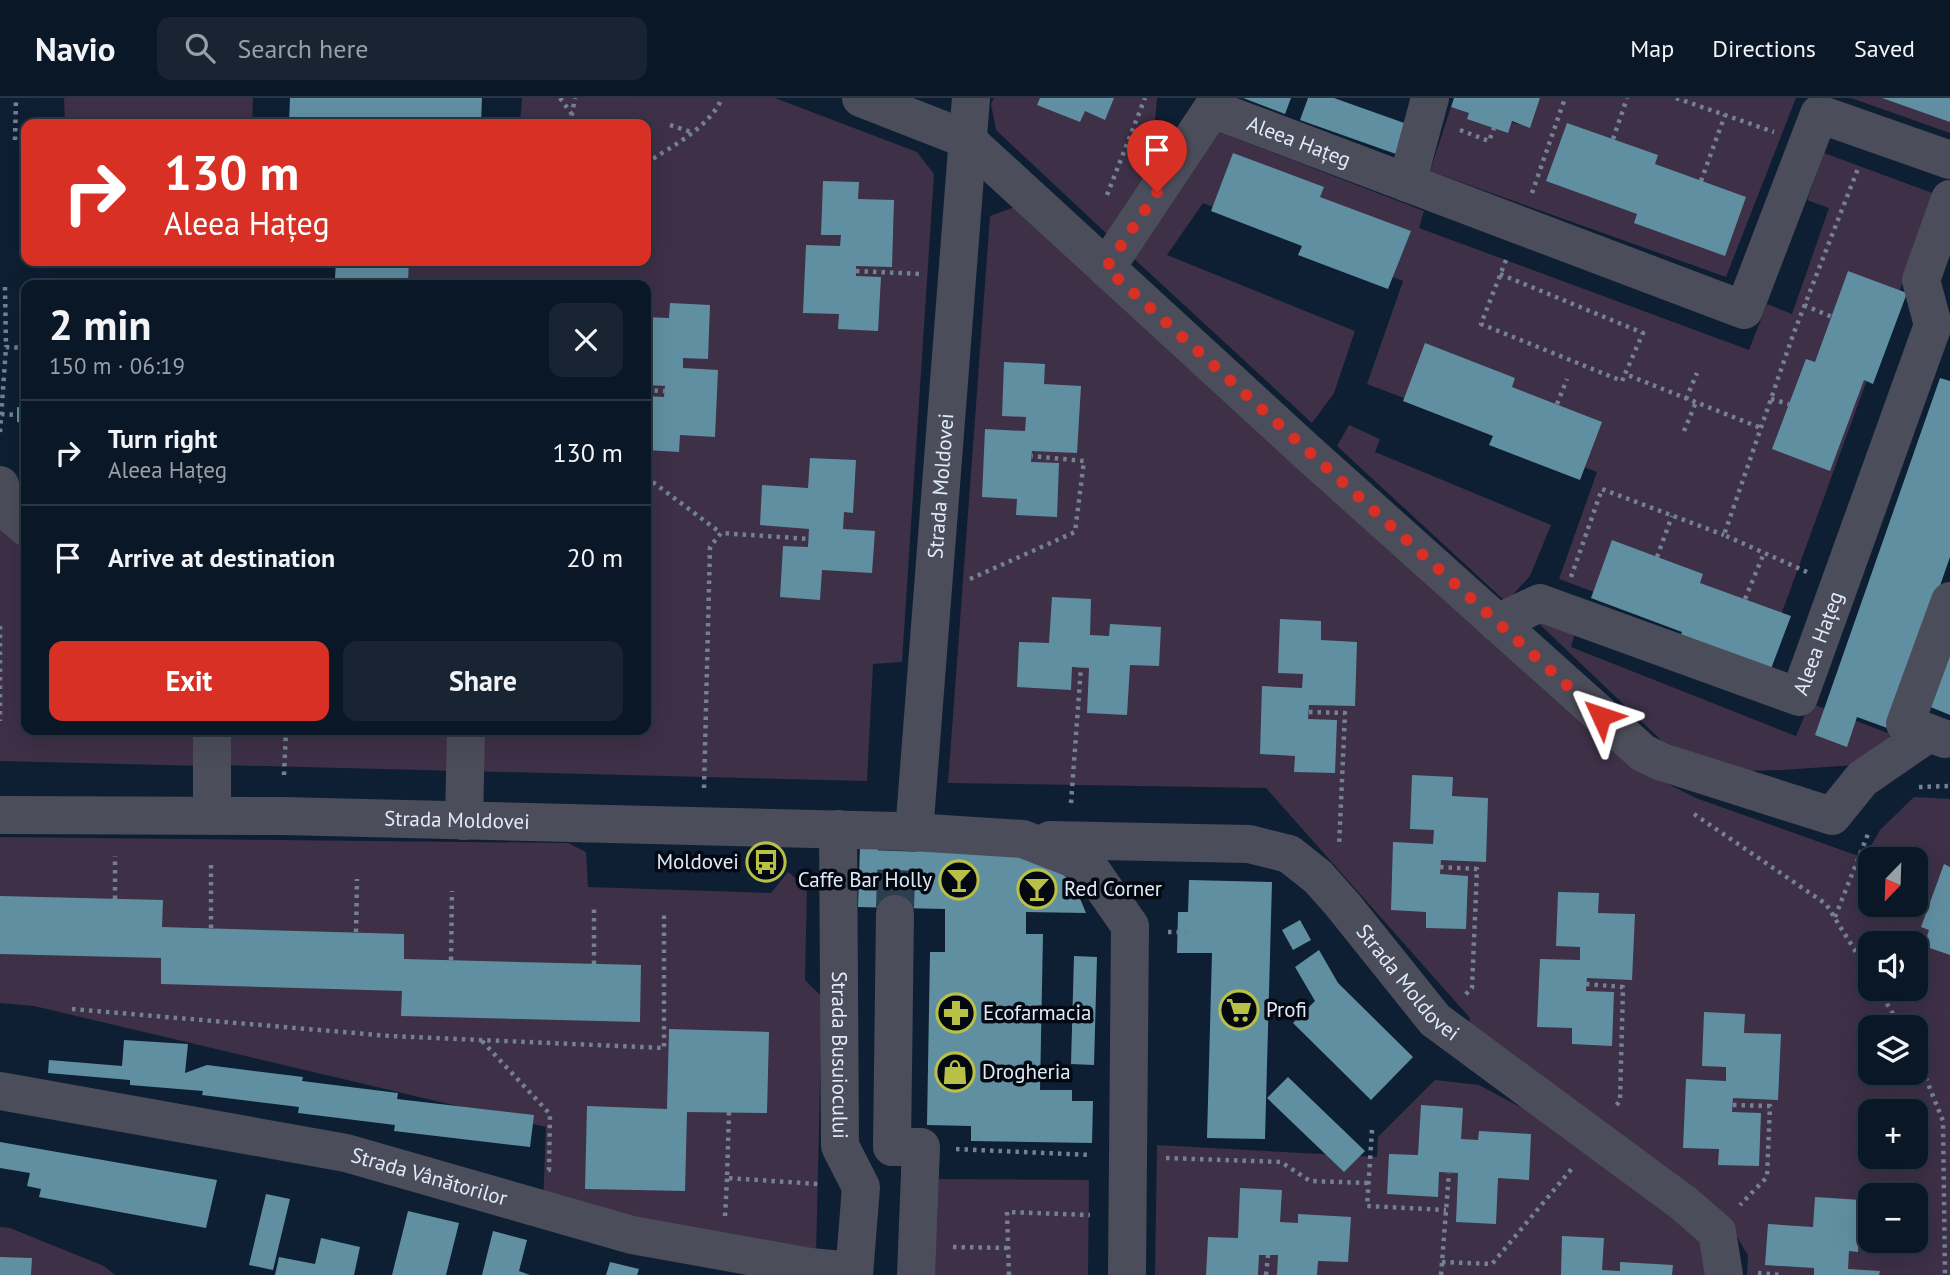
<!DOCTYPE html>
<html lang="en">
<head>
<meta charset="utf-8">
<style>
  body { margin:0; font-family:"PT Sans",sans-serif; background:#182432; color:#f1f3f6; height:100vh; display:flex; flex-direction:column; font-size:26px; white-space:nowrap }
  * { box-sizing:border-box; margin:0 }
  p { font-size:23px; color:#999fa7 }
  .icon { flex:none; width:38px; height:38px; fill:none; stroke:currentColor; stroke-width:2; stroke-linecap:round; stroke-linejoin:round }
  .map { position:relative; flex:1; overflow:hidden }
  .details { position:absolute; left:21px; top:182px; width:630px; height:455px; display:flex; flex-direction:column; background:#0a1726; border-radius:14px; box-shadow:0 7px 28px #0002,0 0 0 2px #2a3643 }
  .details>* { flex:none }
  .hud { position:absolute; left:21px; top:21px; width:630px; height:147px; border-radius:14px; box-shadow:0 7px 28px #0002,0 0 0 2px #2a3643; background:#d93025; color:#fff; overflow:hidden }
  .needle { width:46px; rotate:203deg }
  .buttons { position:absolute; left:1858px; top:749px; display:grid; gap:14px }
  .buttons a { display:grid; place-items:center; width:70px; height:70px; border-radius:14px; background:#0a1726; box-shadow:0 7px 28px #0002,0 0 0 2px #2a3643; font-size:35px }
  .pin { position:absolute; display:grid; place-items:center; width:60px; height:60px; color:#fff; margin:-72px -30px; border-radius:50% 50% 50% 0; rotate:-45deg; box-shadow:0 0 7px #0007 }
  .pin .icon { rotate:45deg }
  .me { position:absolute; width:77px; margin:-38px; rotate:312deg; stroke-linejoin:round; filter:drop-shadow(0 0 5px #0008) }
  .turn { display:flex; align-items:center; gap:24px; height:147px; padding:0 28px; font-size:32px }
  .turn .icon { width:91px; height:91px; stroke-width:2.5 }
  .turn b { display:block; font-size:49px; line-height:60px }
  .round { display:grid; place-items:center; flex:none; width:74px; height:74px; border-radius:14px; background:#182432 }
  .head { display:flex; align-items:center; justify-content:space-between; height:119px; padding:0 28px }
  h1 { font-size:42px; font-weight:700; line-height:52px }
  .cta { display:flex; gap:14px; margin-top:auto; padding:14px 28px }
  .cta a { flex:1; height:80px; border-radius:14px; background:#d93025; color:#fff; font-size:28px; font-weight:700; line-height:80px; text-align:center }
  .cta a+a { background:#182432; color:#f1f3f6 }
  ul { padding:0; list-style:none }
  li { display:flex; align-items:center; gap:21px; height:105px; padding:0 28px; border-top:2px solid #2a3643 }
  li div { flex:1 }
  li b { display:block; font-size:26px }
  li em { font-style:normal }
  header { display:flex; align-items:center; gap:42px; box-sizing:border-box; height:98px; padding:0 35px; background:#0a1726; border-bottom:2px solid #2a3643 }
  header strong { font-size:33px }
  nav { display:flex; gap:38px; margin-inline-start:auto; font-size:24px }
  .search { width:490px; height:63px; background:#182432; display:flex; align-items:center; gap:18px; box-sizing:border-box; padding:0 24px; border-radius:14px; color:#999fa7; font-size:26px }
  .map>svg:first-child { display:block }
  .green { fill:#3d3047; fill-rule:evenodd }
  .building { fill:#618fa2 }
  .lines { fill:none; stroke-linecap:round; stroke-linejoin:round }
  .minor-tunnel { stroke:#2e3e51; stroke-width:38; stroke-dasharray:38 19; stroke-linecap:butt }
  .path { stroke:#738192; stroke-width:4.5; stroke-dasharray:3.5 5; stroke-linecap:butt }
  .minor { stroke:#4c4d5a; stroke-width:38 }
  .route { stroke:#d93025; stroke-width:12; stroke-dasharray:0 21.6 }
  .labels { text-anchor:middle; stroke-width:7; stroke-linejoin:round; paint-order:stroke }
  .street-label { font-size:21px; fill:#e0ebf9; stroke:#030811 }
  .poi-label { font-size:21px; fill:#e0ebf9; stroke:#030811; text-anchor:start }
</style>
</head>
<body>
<header>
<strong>Navio</strong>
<div class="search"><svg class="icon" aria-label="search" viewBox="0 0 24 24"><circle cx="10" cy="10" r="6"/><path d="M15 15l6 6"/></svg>Search here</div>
<nav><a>Map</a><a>Directions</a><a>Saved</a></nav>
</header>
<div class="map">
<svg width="1950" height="1177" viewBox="0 0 1950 1177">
  <rect width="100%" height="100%" fill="#0e1f33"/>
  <path class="green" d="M64,0H253L252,26H65Z
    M522,0H775L917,54L934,76L902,564L873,566L867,683L220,667L221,632H646V187H408L409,163H646V26H520Z
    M994,0H1157L1151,70L1108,137L996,32L991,6Z
    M1540,0H1796L1726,179L1430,73L1451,9L1530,29Z
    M1851,0H1950V35Z
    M1214,32L1424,113L1419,130L1749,252L1767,206L1792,216L1829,110L1807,102L1824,55L1935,96L1766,558L1559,481L1597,374L1367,286L1403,183L1203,105L1167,157L1355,233L1334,295L1312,325L1130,157Z
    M1015,109L1630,667L1696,700L1864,760L1880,732L1914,699L1950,701V1177H1747L1748,1157L1732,1131L1462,951L1470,920L1266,690L948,685L990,118ZM1871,761H1916V807H1871ZM1871,845H1916V891H1871ZM1871,929H1916V975H1871ZM1871,1013H1916V1059H1871ZM1871,1097H1916V1143H1871Z
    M1349,327L1380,341L1375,354L1551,427L1530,478L1506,504L1337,348Z
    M0,417L26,440V632H204V668L0,663Z
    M1532,519L1577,528L1571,549L1796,638L1810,605L1890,636L1883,654L1855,667L1782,672L1738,673L1699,660L1662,643Z
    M0,739L568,745L586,754L588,789L771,795L788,774L807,790L805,882L822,899L816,1159L543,1105L546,1029L34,908L0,905Z
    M1435,982L1479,987L1558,1029L1699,1141L1708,1177H1155L1157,1047L1377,1059L1378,1039Z
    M933,1081L1089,1082L1088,1177H930Z
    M0,1129L10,1130L104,1168L115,1177H0Z"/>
  <path class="building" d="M290,0H482L481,26L289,25Z
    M1040,0H1114L1105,22L1085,13L1080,24L1037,7Z
    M1243,0H1291L1285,16Z
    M1308,0H1334L1407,26L1396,56L1300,22Z
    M1454,0H1540L1530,30L1512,23L1508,35L1467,21L1469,15L1451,9Z
    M1882,0H1950V24Z
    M1567,25L1658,57L1655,66L1746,99L1725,158L1634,125L1637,116L1546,83Z
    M1233,55L1324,89L1320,99L1411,133L1388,191L1298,157L1302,148L1211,113Z
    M823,83L859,84L858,101L894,102L892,169L856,168V178L881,179L878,233L838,231L839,216L803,215L806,147L840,148L841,137H821Z
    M336,163H409L408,187H326V180H335Z
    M1848,173L1907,195L1873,286L1864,282L1830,373L1772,351L1806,261L1815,264Z
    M670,205L710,207L708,261L683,260V270L718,272L715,339L680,337L679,354L646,352V298L664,299L665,288L646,287V219L669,220Z
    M1425,245L1515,280L1512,289L1602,324L1580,382L1489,347L1493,338L1403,303Z
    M1004,264L1045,266L1044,286L1081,288L1077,355L1032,353L1031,364L1059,365L1057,419L1016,417L1017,401L982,399L985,331L1025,333L1026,319L1002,318Z
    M1940,280L1950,283V459L1890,631L1857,619L1847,649L1815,637Z
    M17,309L26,310V325L17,324Z
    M810,360L856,362L853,415L844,414L843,431L875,433L872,475L822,472L820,502L780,499L783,448L808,449L809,431L760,427L762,387L808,390Z
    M1612,442L1703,476L1700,485L1791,518L1769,576L1678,543L1682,534L1591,500Z
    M1052,499L1091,501L1090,537L1109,538L1110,526L1161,529L1159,568L1130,567L1127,617L1087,615L1089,570L1072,569L1071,592L1017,589L1019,544L1049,545Z
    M1280,521L1321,523V542L1357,544L1355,608L1309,607L1308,621L1337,622L1335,675L1294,674L1295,658L1260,656L1262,588L1302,590L1303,576L1278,575Z
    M1950,555V617L1928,608Z
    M1412,677L1453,679L1452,698L1488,700L1486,764L1441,762L1440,776L1468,778L1466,831L1426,830V814L1391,812L1393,744L1433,746L1434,732L1410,731Z
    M860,748L1018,752L1058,772L1074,786L1086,815L1026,814V836H1043L1040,992H1072V1003H1093L1092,1045L971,1043V1028L927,1027L930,854H945V811L858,809Z
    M1944,766L1950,769V857L1924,848L1929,832L1921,829Z
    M1189,782L1272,784L1265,1041L1207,1040L1212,855H1177L1178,814H1188Z
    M1558,794L1599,795L1598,815L1635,816L1632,882L1587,880L1586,893L1614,894L1612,948L1572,946V930L1537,929L1540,861L1580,862V849L1556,848Z
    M0,798L163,802L162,829L404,836V861L641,867L640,924L401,918L402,893L161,886V860L0,856Z
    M1300,822L1311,842L1293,852L1282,832Z
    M1319,852L1338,885L1413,959L1371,1002L1293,925L1315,903L1295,869Z
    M1074,858L1097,859L1094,967L1071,966Z
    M1704,914L1745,916L1744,935L1781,936L1778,1002L1733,1000L1732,1014L1761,1015L1759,1068L1718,1067L1719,1051L1683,1050L1686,981L1726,983V969L1702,968Z
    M669,931L769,934L767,1015L687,1014L685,1093L585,1091L587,1008L667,1011Z
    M124,942L188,946L185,975L207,967L303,979L302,983L398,995L397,1001L534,1017L530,1049L394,1033L395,1027L298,1015L299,1009L202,997L203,993L130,987V982L48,975L49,962L122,968Z
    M1288,979L1365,1053L1344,1074L1267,1000Z
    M1421,1007L1463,1010L1461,1041L1478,1042L1479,1033L1531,1036L1529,1082L1498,1080L1496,1126L1456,1124L1458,1075L1439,1074L1438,1099L1387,1096L1389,1056L1418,1057Z
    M0,1044L217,1082L206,1130L39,1099L41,1091L27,1088L30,1075L0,1070Z
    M1240,1090L1282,1092L1280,1124L1298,1125V1116L1351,1119L1348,1164L1318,1163L1317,1177H1277L1278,1157H1259L1258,1177H1206L1208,1139L1238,1140Z
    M266,1096L290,1101L273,1172L249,1167Z
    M1815,1099L1861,1102L1858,1154L1849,1153L1848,1171L1880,1173L1879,1177H1814V1170L1765,1167L1768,1126L1813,1129Z
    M408,1113L459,1125L446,1177H392Z
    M493,1133L527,1142L519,1173L530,1177H482Z
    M1562,1138L1604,1140L1602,1172L1620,1173V1164L1673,1167L1672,1177H1561Z
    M321,1140L360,1149L354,1177H275L279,1159L315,1166Z
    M0,1159L32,1160L31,1177H0Z
    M610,1164L639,1171L637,1177H606Z"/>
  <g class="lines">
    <path class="minor-tunnel" d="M895,810L897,750"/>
    <path class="path" d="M560,0L571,15
      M1676,0L1774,34
      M570,26L575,0
      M670,27L691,34
      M1460,32L1489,43L1494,30
      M1613,41L1627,0
      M15,42L16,0
      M646,65C671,49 710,29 722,0
      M1701,83L1725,17
      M1532,95L1565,0
      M1107,97L1145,0
      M1506,162L1481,226L1622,283L1625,276
      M856,173L921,176
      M1500,176L1643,235L1625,276L1761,330
      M5,189L6,249
      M1804,207L1832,219
      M646,292L665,293
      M1686,301L1697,275
      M1771,301L1789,306
      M1557,306L1567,281
      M1,316L17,317
      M1684,333L1696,304
      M0,334L6,249L26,250
      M646,379L721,435
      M1657,459L1672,418
      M1807,474L1724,437L1793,237L1859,68
      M1571,479L1602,391L1724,437
      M970,481L1075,434L1084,363L1032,358
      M1745,501L1764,455
      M0,528V623
      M1309,614L1345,615L1339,749
      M284,677L286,632
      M1919,689L1950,688
      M704,690L710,449L721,435L809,441
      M1071,705L1081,569
      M1694,716L1826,806L1871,878
      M1440,769L1477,771L1472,890L1464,898
      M115,801V758
      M1835,819L1868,736
      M211,830V765
      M356,834L357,781
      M1168,834H1188
      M451,862L452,793
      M594,866V808
      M1586,886L1623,889L1620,1003L1615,1009
      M1878,891L1901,929
      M72,911L390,938L664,950V814
      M482,943L550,1016L549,1072H546
      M1916,956L1943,1023L1945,1177
      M1733,1007L1770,1008L1767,1079L1740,1107
      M729,1014L727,1080L818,1086
      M1372,1032L1367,1108L1446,1112
      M956,1051L1091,1057
      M1166,1060L1281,1064L1310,1083L1369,1085
      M725,1118L727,1080
      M953,1149L1008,1150
      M1442,1164L1492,1166L1574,1068
      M1758,1175L1782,1177
      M1009,1177L1007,1114L1090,1117
      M1266,1177L1268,1157
      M1441,1177L1449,1075"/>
    <g class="minor">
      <path d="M861,0L966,41L1306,353L1643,655L1662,664L1832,718L1862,681L1929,635"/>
      <path d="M1407,85L1430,0"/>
      <path id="s1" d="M1106,170L1212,11L1744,212L1819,16L1950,62"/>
      <path d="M0,387L6,412L26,429"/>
      <path id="s2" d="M1497,525L1540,505L1799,599L1933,227L1921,182L1950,101"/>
      <path d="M1945,641L1905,626L1950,503"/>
      <path id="s3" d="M0,717L283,718L897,733L1023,741L1087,766L1130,828L1127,1177"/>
      <path d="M212,718V632"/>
      <path d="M464,723L466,632"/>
      <path id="s4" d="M838,731L840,1048L861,1089L854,1177"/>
      <path id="s5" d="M914,735L971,0"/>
      <path id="s6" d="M1050,742L1249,746L1289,756L1318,779L1342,806L1435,922L1682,1104L1717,1134L1724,1177"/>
      <path d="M895,816L892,1049H921L916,1177"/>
      <path id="s7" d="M0,993L346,1055L632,1137L810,1169L854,1173"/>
    </g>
  </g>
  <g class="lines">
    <path class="route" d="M1157,94L1106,170L1601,618"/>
  </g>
  <defs>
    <g id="bus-ring" transform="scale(2.0125)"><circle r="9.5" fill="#030811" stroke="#b9c046" stroke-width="1.5"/><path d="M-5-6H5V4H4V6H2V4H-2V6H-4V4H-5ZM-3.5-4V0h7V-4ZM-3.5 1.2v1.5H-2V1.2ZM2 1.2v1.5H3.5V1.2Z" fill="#b9c046"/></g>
    <g id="bar-ring" transform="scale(2.0125)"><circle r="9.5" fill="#030811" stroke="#b9c046" stroke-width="1.5"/><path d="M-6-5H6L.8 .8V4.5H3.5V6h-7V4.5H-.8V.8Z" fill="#b9c046"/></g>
    <g id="supermarket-ring" transform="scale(2.0125)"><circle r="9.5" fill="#030811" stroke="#b9c046" stroke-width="1.5"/><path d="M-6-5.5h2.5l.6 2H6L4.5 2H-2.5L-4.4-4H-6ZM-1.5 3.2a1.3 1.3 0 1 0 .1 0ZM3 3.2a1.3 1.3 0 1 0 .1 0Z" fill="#b9c046"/></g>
    <g id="pharmacy-ring" transform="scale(2.0125)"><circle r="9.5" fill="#030811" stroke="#b9c046" stroke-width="1.5"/><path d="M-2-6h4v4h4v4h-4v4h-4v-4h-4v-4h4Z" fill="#b9c046"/></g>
    <g id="shop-ring" transform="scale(2.0125)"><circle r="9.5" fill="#030811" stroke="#b9c046" stroke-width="1.5"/><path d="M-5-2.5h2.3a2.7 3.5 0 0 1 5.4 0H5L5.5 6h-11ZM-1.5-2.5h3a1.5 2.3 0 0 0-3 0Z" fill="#b9c046"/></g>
  </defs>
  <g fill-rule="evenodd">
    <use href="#bus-ring" x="766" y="764"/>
    <use href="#bar-ring" x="959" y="782"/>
    <use href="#bar-ring" x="1037" y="791"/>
    <use href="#supermarket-ring" x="1239" y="912"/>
    <use href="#pharmacy-ring" x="956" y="915"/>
    <use href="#shop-ring" x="955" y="974"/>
  </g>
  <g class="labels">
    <g class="street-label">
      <text dy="7" stroke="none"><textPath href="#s1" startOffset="284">Aleea Hațeg</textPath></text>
      <text dy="7" stroke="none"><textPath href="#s5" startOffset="348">Strada Moldovei</textPath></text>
      <text dy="7" stroke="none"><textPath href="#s2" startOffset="380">Aleea Hațeg</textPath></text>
      <text dy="7" stroke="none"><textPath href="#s3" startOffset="457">Strada Moldovei</textPath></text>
      <text dy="7" stroke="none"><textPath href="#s6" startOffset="416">Strada Moldovei</textPath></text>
      <text dy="7" stroke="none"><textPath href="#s4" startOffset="226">Strada Busuiocului</textPath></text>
      <text dy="7" stroke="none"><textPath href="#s7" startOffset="438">Strada Vânătorilor</textPath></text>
    </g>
    <g class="poi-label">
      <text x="739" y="771" text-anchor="end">Moldovei</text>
      <text x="932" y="789" text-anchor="end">Caffe Bar Holly</text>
      <text x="1064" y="798">Red Corner</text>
      <text x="1266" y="919">Profi</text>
      <text x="983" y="922">Ecofarmacia</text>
      <text x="982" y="981">Drogheria</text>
    </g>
  </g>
</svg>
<div class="buttons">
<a><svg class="needle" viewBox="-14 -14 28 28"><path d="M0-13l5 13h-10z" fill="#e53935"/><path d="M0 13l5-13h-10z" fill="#999fa7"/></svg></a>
<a><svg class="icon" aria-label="sound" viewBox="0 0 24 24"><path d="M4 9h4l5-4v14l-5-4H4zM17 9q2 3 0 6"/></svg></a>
<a><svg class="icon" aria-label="layers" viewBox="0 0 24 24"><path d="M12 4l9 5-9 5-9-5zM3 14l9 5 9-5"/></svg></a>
<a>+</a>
<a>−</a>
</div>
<div class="pin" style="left:1157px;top:94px;background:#d93025"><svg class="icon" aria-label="arrive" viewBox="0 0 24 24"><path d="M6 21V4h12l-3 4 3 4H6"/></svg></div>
<svg class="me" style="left:1601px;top:618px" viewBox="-20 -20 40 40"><path d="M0-17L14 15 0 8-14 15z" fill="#d93025" stroke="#fff" stroke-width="4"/></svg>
<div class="hud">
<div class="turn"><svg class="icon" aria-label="right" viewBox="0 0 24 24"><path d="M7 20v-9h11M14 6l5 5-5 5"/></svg><div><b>130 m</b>Aleea Hațeg</div></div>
</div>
<section class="details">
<div class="head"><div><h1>2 min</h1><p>150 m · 06:19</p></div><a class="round"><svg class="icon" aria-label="close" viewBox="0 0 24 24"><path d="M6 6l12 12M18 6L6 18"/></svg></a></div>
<ul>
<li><svg class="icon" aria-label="right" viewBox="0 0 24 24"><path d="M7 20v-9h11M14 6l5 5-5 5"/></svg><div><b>Turn right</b><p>Aleea Hațeg</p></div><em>130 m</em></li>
<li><svg class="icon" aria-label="arrive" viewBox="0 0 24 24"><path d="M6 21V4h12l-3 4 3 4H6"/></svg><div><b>Arrive at destination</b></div><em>20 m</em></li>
</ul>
<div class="cta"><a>Exit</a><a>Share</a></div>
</section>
</div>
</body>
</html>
